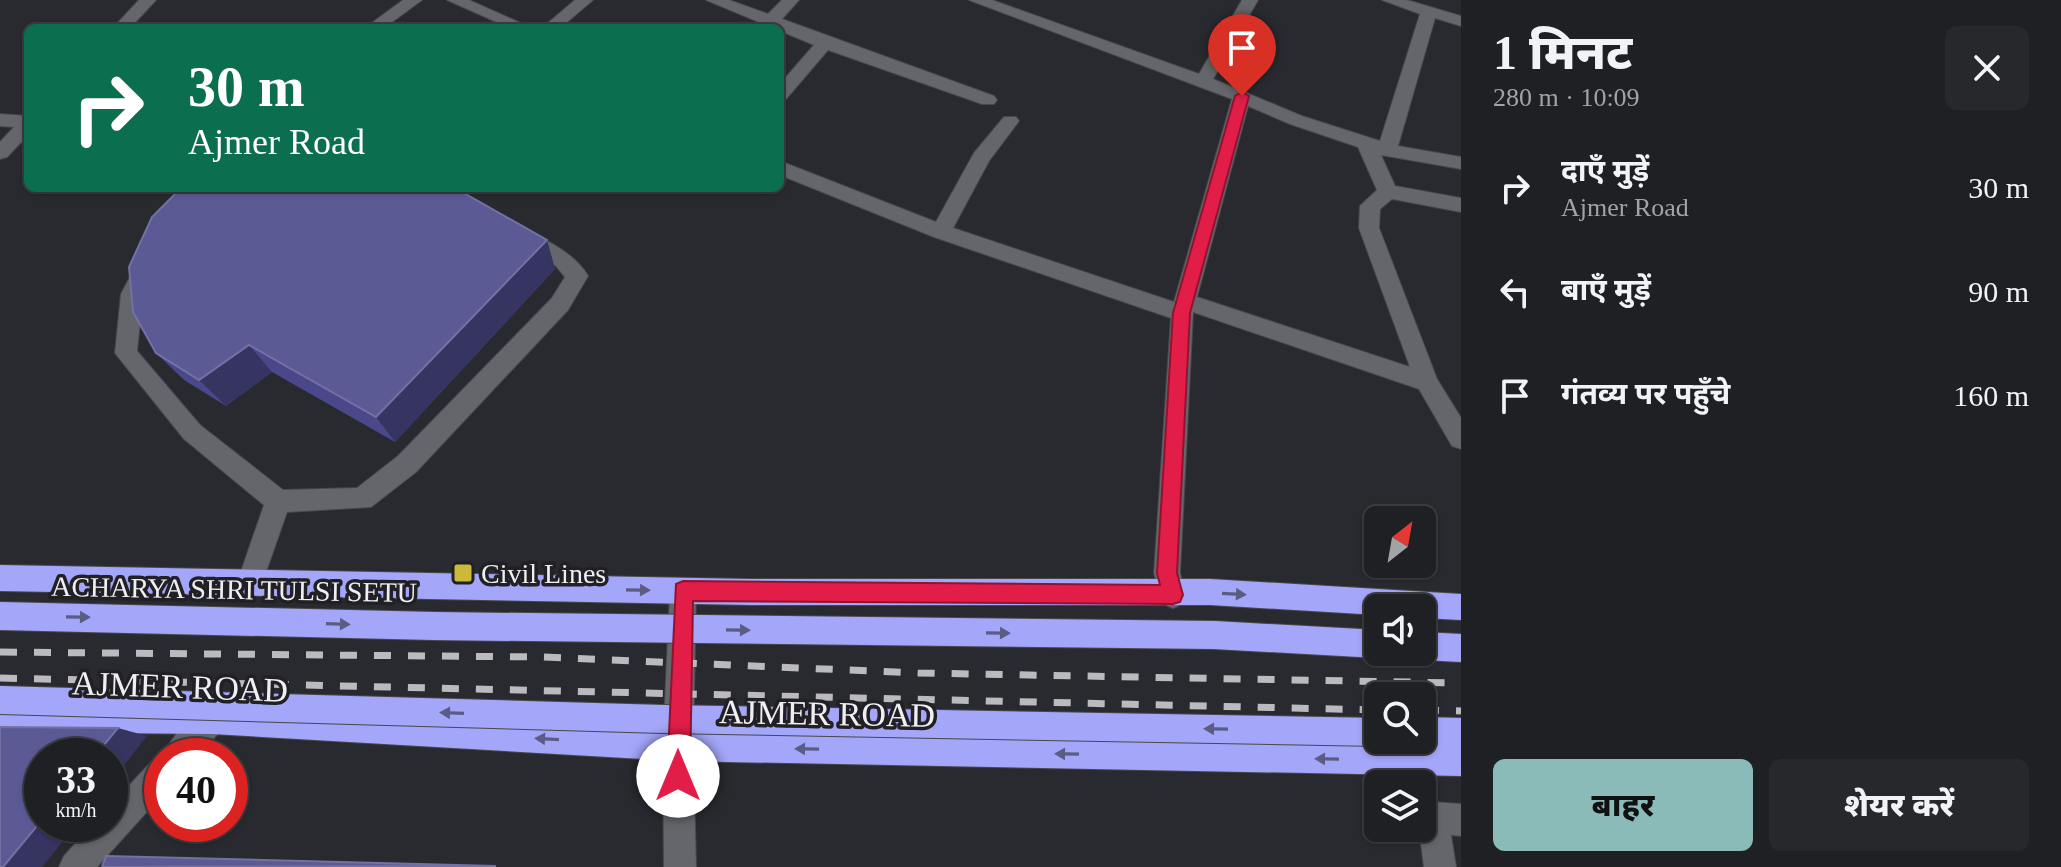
<!DOCTYPE html>
<html lang="hi">
<head>
<meta charset="utf-8">
<style>
  body { margin:0; font-family:"Times New Roman","Noto Sans Devanagari",serif; background:#27282b; color:#f1f3f6; height:100vh; display:flex; flex-direction:column; font-size:30px; white-space:nowrap }
  * { box-sizing:border-box; margin:0 }
  p { font-size:26px; color:#a1a3a6 }
  .icon { flex:none; width:44px; height:44px; fill:none; stroke:currentColor; stroke-width:2; stroke-linecap:round; stroke-linejoin:round }
  .map { position:relative; flex:1; overflow:hidden }
  .drawer { display:flex; flex-direction:column; background:#1f2023; width:600px }
  .drawer>* { flex:none }
  .banner { position:absolute; left:24px; top:24px; width:760px; height:168px; border-radius:12px; box-shadow:0 2px 6px #0004,0 0 0 2px #3c3e41; background:#0b6e4f; color:#fff; overflow:hidden }
  .needle { width:52px; rotate:31deg }
  .tools { position:absolute; left:1364px; top:506px; display:grid; gap:16px }
  .tools a { display:grid; place-items:center; width:72px; height:72px; border-radius:12px; background:#1f2023; box-shadow:0 2px 6px #0004,0 0 0 2px #3c3e41; font-size:40px }
  .speed { position:absolute; left:24px; top:738px; display:flex; gap:16px; font-size:40px; font-weight:700; text-align:center }
  .speed>* { display:grid; place-content:center; width:104px; height:104px; border-radius:50%; background:#1f2023; box-shadow:0 2px 6px #0004,0 0 0 2px #3c3e41; line-height:1 }
  .speed small { font-size:20px; font-weight:400 }
  .speed .limit { border:12px solid #d22; background:#fff; color:#111 }
  .pin { position:absolute; display:grid; place-items:center; width:68px; height:68px; color:#fff; margin:-82px -34px; border-radius:50% 50% 50% 0; rotate:-45deg; box-shadow:0 0 8px #0007 }
  .pin .icon { rotate:45deg }
  .me { position:absolute; width:88px; margin:-44px; rotate:0deg; stroke-linejoin:round; filter:drop-shadow(0 0 6px #0008) }
  .turn { display:flex; align-items:center; gap:28px; height:168px; padding:0 32px; font-size:36px }
  .turn .icon { width:104px; height:104px; stroke-width:2.5 }
  .turn b { display:block; font-size:56px; line-height:68px }
  .round { display:grid; place-items:center; flex:none; width:84px; height:84px; border-radius:12px; background:#27282b }
  .headline { display:flex; align-items:center; justify-content:space-between; height:136px; padding:0 32px }
  h1 { font-size:48px; font-weight:800; line-height:60px }
  .button { display:flex; gap:16px; margin-top:auto; padding:16px 32px }
  .button a { flex:1; height:92px; border-radius:12px; background:#8bbbb9; color:#111; font-size:32px; font-weight:800; line-height:92px; text-align:center }
  .button a+a { background:#27282b; color:#f1f3f6 }
  ul { padding:0; list-style:none }
  li { display:flex; align-items:center; gap:24px; height:104px; padding:0 32px }
  li div { flex:1 }
  li b { display:block; font-size:30px }
  li em { font-style:normal }
  main { display:flex; flex:1; min-height:0 }
  .map>svg:first-child { display:block }
  .lines { fill:none; stroke-linecap:round; stroke-linejoin:round }
  .minor-casing { stroke:#47474c; stroke-width:2 }
  .highway-casing { stroke:#47474c; stroke-width:2 }
  .minor { fill:#65666c; fill-rule:evenodd }
  .highway { fill:#a3a6f9; fill-rule:evenodd }
  .rail { stroke:#bababf; stroke-width:7; stroke-dasharray:17 17; stroke-linecap:butt }
  .highway-bridge-casing { stroke:#47474c; stroke-width:30; stroke-linecap:butt }
  .highway-bridge { stroke:#a3a6f9; stroke-width:28 }
  .wall { fill:#4a488a }
  .shaded-wall { fill:#363461 }
  .building { fill:#5c5a95; stroke:#7371a4; stroke-width:2 }
  .oneway { fill:#5b5c84 }
  .route { fill:#e11d48; stroke:#92132f; stroke-width:2 }
  .poi-dot { fill:#cbba39; stroke:#202025; stroke-width:3 }
  .labels { text-anchor:middle; stroke-width:7; stroke-linejoin:round; paint-order:stroke }
  .poi-label { font-size:28px; fill:#efeff3; stroke:#202025; text-anchor:start }
  .street-label { font-size:28px; fill:#efeff3; stroke:#202025 }
  .near-street-label { font-size:34px; fill:#efeff3; stroke:#202025 }
</style>
</head>
<body>
<main>
<div class="map">
<svg width="1461" height="867" viewBox="0 0 1461 867">
  <rect width="100%" height="100%" fill="#292a2f"/>
  <g class="lines">
    <g class="minor-casing">
      <path id="minor" d="M139,0H156L130,28H113Z
        M403,0H422L384,28H365Z
        M447,0H469L532,28H510Z
        M575,0H593L560,28H542Z
        M706,0H729L768,14L782,0H799L782,19L994,96L997,100L994,104H982L828,50L786,99L780,101V84L814,45Z
        M969,0H992L1199,74L1242,0H1258L1213,79L1302,116L1380,141L1420,14L1382,0H1407L1461,16V26L1435,18L1398,146L1461,157V169L1381,155L1395,186L1461,198V212L1392,199L1380,209L1379,228L1437,379L1461,418V449L1452,446L1419,389L1193,312L1180,573L1186,595L1183,604L1173,608L1163,604L1154,573L1171,318L934,237L780,175V161L936,222L974,153L1004,117H1016L1019,121L989,161L953,228L1174,302L1232,99ZM1248,106L1290,124L1358,147L1377,190L1360,206L1359,228L1410,367L1197,297Z
        M0,114L28,116V135L7,157L0,159V142L14,127L0,126Z
        M523,231C546,238 576,255 588,276L568,310L416,472L371,507L287,512L259,592L250,596L241,592L237,583L264,505L184,439L115,353L121,294L138,262H152L155,268L143,294L137,351L200,425L283,490L357,488L398,456L552,298L565,277L556,266L516,243L513,238Z
        M683,578L693,582L696,591L693,746L696,867H664L663,746L670,591L673,582Z
        M212,704L222,709L227,719L222,729L198,756H163C171,737 193,712 212,704Z
        M162,758V795L97,867H59L64,856L93,824H110V806L151,762Z
        M1433,802L1461,804V836L1451,835L1456,867H1424L1419,828H1422V807Z"/>
    </g>
    <g class="highway-casing">
      <path id="highway" d="M0,565L750,579H1210L1461,594V620L1422,618V608H1378V615L1210,605H750L0,591Z
        M1422,632L1461,634V662L1422,660L1412,656L1411,652H1422Z
        M0,702L212,704L678,731L1418,745L1411,740H1422V717L1461,718V776L678,761L212,734L0,732Z"/>
    </g>
    <use href="#minor" class="minor"/>
    <use href="#highway" class="highway"/>
    <path class="rail" d="M0,652L542,657L918,673L1461,683
      M0,678L1378,710
      M1422,710L1461,711"/>
    <g class="highway-bridge-casing">
      <path id="highway-bridge" d="M0,616L434,626L1214,635L1378,644
        M0,700L663,719L1378,732"/>
    </g>
    <use href="#highway-bridge" class="highway-bridge"/>
  </g>
  <path class="wall" d="M547,240L555,269L395,442L272,372L226,406L184,380L156,353Z"/>
  <path class="shaded-wall" d="M547,240L555,269L395,442L376,417Z
    M249,345L272,372L226,406L199,380Z
    M118,728L147,736L110,783V756H95Z
    M42,820V824H77L42,867H3Z"/>
  <path class="building" d="M181,188H455L547,240L376,417L249,345L199,380L156,353L133,312L129,267L152,217Z
    M0,727L118,728L95,756H42V820L3,867H0Z
    M106,856L496,866L102,867Z"/>
  <defs><path id="oneway-solid" d="M-6-.8H1V-3.2L6.5 0L1 3.2V.8H-6Z" transform="scale(2)"/></defs>
  <g class="oneway">
    <use href="#oneway-solid" transform="translate(638 590) rotate(1)"/>
    <use href="#oneway-solid" transform="translate(1234 594) rotate(3)"/>
    <use href="#oneway-solid" transform="translate(78 617) rotate(1)"/>
    <use href="#oneway-solid" transform="translate(338 624) rotate(2)"/>
    <use href="#oneway-solid" transform="translate(738 630) rotate(1)"/>
    <use href="#oneway-solid" transform="translate(998 633) rotate(1)"/>
    <use href="#oneway-solid" transform="translate(452 713) rotate(-178)"/>
    <use href="#oneway-solid" transform="translate(1216 729) rotate(-179)"/>
    <use href="#oneway-solid" transform="translate(547 739) rotate(-177)"/>
    <use href="#oneway-solid" transform="translate(807 749) rotate(-179)"/>
    <use href="#oneway-solid" transform="translate(1067 754) rotate(-179)"/>
    <use href="#oneway-solid" transform="translate(1327 759) rotate(-179)"/>
  </g>
  <path class="route" d="M1242,92L1249,96L1190,313L1177,573L1183,595L1180,602L1173,604L693,601L690,776L687,785L678,788L670,785L667,776L676,584L683,581L1160,585L1157,573L1173,313L1235,96Z"/>
  <rect class="poi-dot" x="453" y="563" width="20" height="20" rx="4"/>
  <g class="labels">
    <g class="poi-label">
      <text x="481" y="583">Civil Lines</text>
    </g>
    <g class="street-label">
      <text transform="translate(234 589) rotate(1)" y="10">ACHARYA SHRI TULSI SETU</text>
    </g>
    <g class="near-street-label">
      <text transform="translate(180 686) rotate(2)" y="12">AJMER ROAD</text>
      <text transform="translate(827 713) rotate(1)" y="12">AJMER ROAD</text>
    </g>
  </g>
</svg>
<div class="tools">
<a><svg class="needle" viewBox="-14 -14 28 28"><path d="M0-13l5 13h-10z" fill="#e53935"/><path d="M0 13l5-13h-10z" fill="#a1a3a6"/></svg></a>
<a><svg class="icon" aria-label="sound" viewBox="0 0 24 24"><path d="M4 9h4l5-4v14l-5-4H4zM17 9q2 3 0 6"/></svg></a>
<a><svg class="icon" aria-label="search" viewBox="0 0 24 24"><circle cx="10" cy="10" r="6"/><path d="M15 15l6 6"/></svg></a>
<a><svg class="icon" aria-label="layers" viewBox="0 0 24 24"><path d="M12 4l9 5-9 5-9-5zM3 14l9 5 9-5"/></svg></a>
</div>
<div class="speed"><div>33<small>km/h</small></div><div class="limit">40</div></div>
<div class="pin" style="left:1242px;top:96px;background:#d93025"><svg class="icon" aria-label="arrive" viewBox="0 0 24 24"><path d="M6 21V4h12l-3 4 3 4H6"/></svg></div>
<svg class="me" style="left:678px;top:776px" viewBox="-20 -20 40 40"><circle r="19" fill="#fff"/><path d="M0-13L10 11 0 6-10 11z" fill="#e11d48"/></svg>
<div class="banner">
<div class="turn"><svg class="icon" aria-label="right" viewBox="0 0 24 24"><path d="M7 20v-9h11M14 6l5 5-5 5"/></svg><div><b>30 m</b>Ajmer Road</div></div>
</div>
</div>
<section class="drawer">
<div class="headline"><div><h1>1 मिनट</h1><p>280 m · 10:09</p></div><a class="round"><svg class="icon" aria-label="close" viewBox="0 0 24 24"><path d="M6 6l12 12M18 6L6 18"/></svg></a></div>
<ul>
<li><svg class="icon" aria-label="right" viewBox="0 0 24 24"><path d="M7 20v-9h11M14 6l5 5-5 5"/></svg><div><b>दाएँ मुड़ें</b><p>Ajmer Road</p></div><em>30 m</em></li>
<li><svg class="icon" aria-label="left" viewBox="0 0 24 24"><path d="M17 20v-9H6M10 6l-5 5 5 5"/></svg><div><b>बाएँ मुड़ें</b></div><em>90 m</em></li>
<li><svg class="icon" aria-label="arrive" viewBox="0 0 24 24"><path d="M6 21V4h12l-3 4 3 4H6"/></svg><div><b>गंतव्य पर पहुँचे</b></div><em>160 m</em></li>
</ul>
<div class="button"><a>बाहर</a><a>शेयर करें</a></div>
</section>
</main>
</body>
</html>
